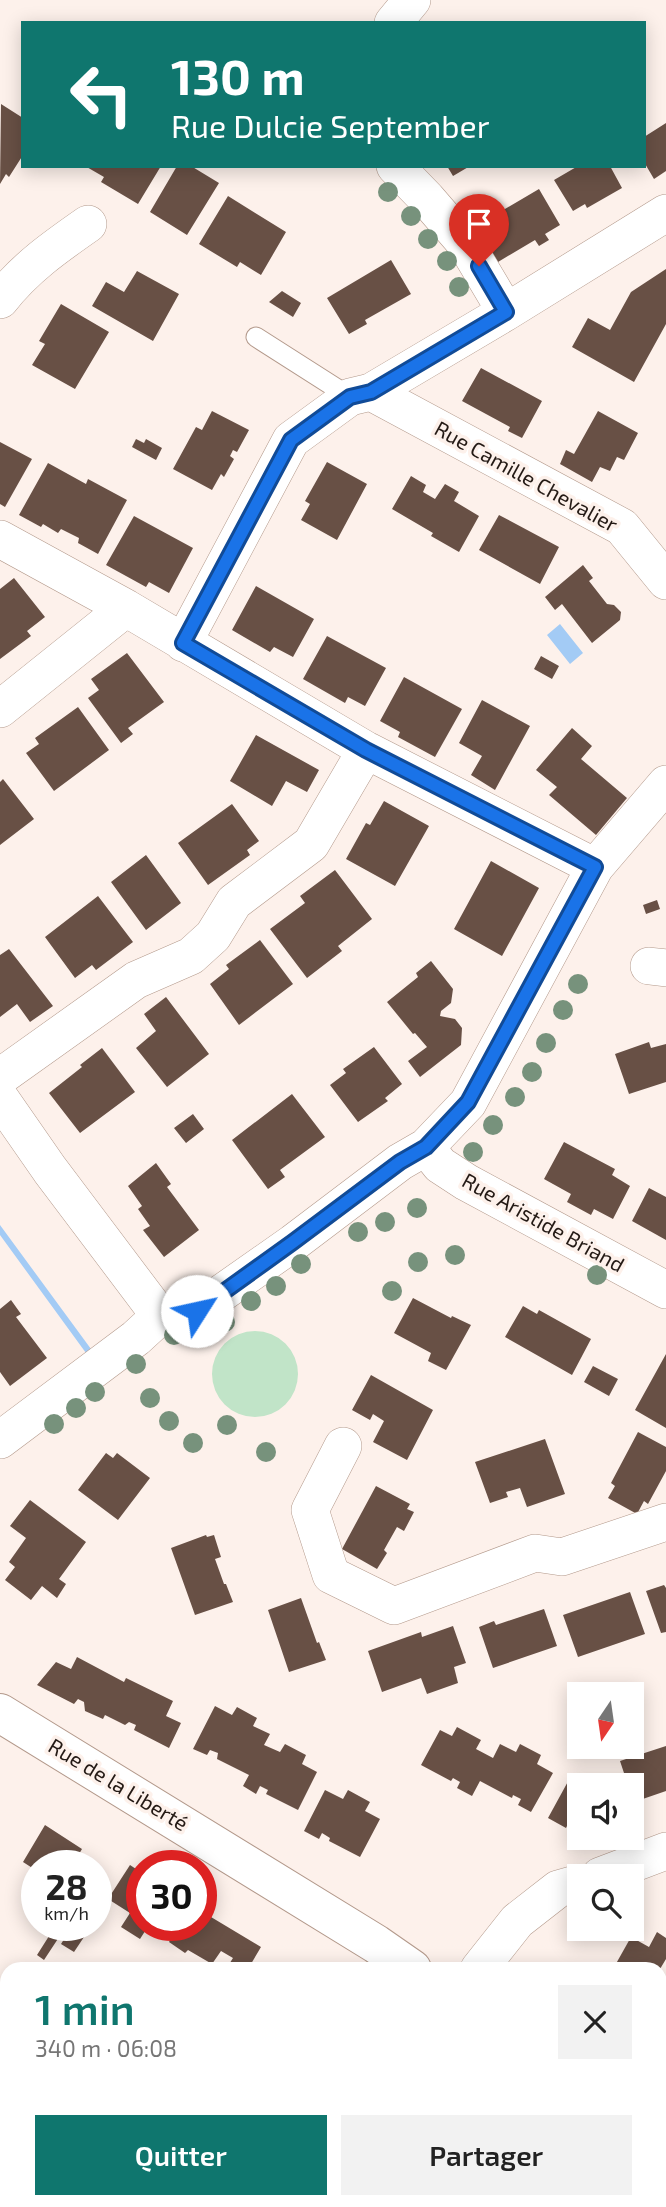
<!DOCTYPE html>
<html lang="fr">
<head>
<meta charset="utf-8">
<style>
  body { margin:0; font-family:"Exo 2",sans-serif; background:#f2f2f2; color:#222; height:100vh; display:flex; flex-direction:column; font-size:26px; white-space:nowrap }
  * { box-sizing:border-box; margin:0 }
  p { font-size:23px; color:#767676 }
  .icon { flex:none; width:38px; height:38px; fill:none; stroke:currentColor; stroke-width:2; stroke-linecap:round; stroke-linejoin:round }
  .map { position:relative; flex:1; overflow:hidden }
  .sheet { position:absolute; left:0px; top:1962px; width:667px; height:247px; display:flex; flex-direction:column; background:#fff; border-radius:21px 21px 0 0; box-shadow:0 4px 18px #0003 }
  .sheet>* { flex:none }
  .hud { position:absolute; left:21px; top:21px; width:625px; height:147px; border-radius:0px; box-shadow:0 4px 18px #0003; background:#0f766e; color:#fff; overflow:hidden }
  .needle { width:46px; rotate:193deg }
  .tools { position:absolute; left:567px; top:1682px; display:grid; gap:14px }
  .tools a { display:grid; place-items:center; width:77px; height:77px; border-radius:0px; background:#fff; box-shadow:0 4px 18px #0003; font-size:35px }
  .speed { position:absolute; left:21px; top:1850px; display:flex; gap:14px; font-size:35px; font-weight:700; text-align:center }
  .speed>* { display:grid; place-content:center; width:91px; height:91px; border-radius:50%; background:#fff; box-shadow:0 4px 18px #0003; line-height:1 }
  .speed small { font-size:18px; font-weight:400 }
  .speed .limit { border:10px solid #d22; background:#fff; color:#111 }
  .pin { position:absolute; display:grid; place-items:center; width:60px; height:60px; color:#fff; margin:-72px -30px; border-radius:50% 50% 50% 0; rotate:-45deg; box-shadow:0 0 7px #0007 }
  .pin .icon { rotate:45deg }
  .me { position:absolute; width:77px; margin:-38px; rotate:55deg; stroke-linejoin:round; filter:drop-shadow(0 0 5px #0008) }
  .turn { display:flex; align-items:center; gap:24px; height:147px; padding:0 35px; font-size:32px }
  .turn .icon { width:91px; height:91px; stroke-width:2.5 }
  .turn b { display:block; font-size:49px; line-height:60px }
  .round { display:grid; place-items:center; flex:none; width:74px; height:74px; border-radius:0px; background:#f2f2f2 }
  .head { display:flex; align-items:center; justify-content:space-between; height:119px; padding:0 35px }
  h1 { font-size:42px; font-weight:600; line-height:52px; color:#0f766e }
  .button { display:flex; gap:14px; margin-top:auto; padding:14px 35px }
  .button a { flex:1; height:80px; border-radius:0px; background:#0f766e; color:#fff; font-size:28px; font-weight:600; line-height:80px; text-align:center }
  .button a+a { background:#f2f2f2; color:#222 }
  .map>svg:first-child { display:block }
  .green { fill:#c1e4c8 }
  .water { fill:#a3cbf5 }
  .building { fill:#685045 }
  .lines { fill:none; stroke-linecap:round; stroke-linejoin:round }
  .lane-casing { stroke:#b3998b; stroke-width:21 }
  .street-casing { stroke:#b3998b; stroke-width:38 }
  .secondary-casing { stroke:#b3998b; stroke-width:40 }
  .lane { stroke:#fff; stroke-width:19 }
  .street { stroke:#fff; stroke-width:37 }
  .secondary { stroke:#fff; stroke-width:38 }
  .tree { fill:#77927c }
  .route-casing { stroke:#114b97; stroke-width:18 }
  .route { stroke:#1a73e8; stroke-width:12 }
  .labels { text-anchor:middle; stroke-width:7; stroke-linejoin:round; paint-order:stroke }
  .street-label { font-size:21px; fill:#241a15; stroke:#fdf1eb }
</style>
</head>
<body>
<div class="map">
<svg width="666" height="2207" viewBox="0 0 666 2207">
  <rect width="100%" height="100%" fill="#fdf1eb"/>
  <path class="green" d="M212 1374a43 43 0 1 1 86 0a43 43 0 1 1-86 0Z
    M0,1997L7,2000V2057L0,2056Z"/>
  <path class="water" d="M560,624L583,653L570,664L547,635Z
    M0,1225L91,1349L86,1353L0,1235Z"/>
  <path class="building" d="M1,104L23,118V155L9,177L6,174L0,184Z
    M666,123V171L654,179L644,162V137Z
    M85,166H161L138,204L101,182L104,177Z
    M177,166H191L219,183L187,235L150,212Z
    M447,166H470L453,176Z
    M578,166H610L622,188L587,208L585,204L573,211L554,180Z
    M539,189L560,225L545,234L549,240L539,246L535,240L498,262L476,226Z
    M228,196L286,232L261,275L240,262L237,267L199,244Z
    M391,260L411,294L365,320L367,324L349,334L327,298Z
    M666,269V324L634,382L572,347L588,318L610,330L631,292Z
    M137,271L179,294L153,341L92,306L106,282L124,292Z
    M282,291L301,303L293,317L269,302Z
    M61,304L109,332L75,389L32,365L45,344L39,341Z
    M481,368L542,401L522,438L508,431L510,427L462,401Z
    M212,411L249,430L237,452L233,450L230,456L234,459L224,477L221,474L212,490L173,469L196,427L202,430Z
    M598,411L638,433L624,460L617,457L610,471L600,467L592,482L560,464L566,450L574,454Z
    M136,439L144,443L146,439L162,448L156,460L132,447Z
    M0,442L32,459L5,507L0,504Z
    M327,462L367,484L337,540L301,520L310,504L305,501Z
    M48,463L86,484L88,479L127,500L98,554L78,543L79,538L61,529L58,533L43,524L41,527L19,515Z
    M411,476L426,485L423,492L435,499L445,484L459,492L454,501L479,516L459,552L431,536L433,533L392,509Z
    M499,515L559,547L540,584L479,550Z
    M134,516L193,548L169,593L149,582L146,587L106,565Z
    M583,565L593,578L589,581L607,604L614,605L621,612L620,620L592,643L562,604L555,610L545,597Z
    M14,578L45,617L27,631L31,636L0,659V589Z
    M256,586L314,619L293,657L274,647L270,652L232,630Z
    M327,636L386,668L365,706L348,697L345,703L303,679Z
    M127,653L164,702L128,728L133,734L121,743L88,698L99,690L91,679Z
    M541,656L559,666L552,679L534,669Z
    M404,677L462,709L435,757L398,737L400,732L380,721Z
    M482,700L530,726L495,790L471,775L482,756L459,743Z
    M78,707L109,750L54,791L26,753L39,744L35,738Z
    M572,728L592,746L581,759L627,798L596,835L549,795L557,787L536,770Z
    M256,735L319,770L307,792L286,781L272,806L230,781Z
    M3,779L34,819L0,845V782Z
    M384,801L429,826L395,886L346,859L366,823L370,825Z
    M232,804L259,841L247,850L250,855L208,885L178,843Z
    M146,855L181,903L146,930L111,882Z
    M491,861L539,888L502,956L454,929Z
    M335,870L372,919L338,946L342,951L307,978L270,929L305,903L300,896Z
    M98,896L133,942L96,970L92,965L75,978L45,937Z
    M657,900L660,909L646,914L643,905Z
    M260,940L293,984L239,1025L210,984L229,969L226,965Z
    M9,949L53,1006L30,1022L17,1004L0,1017V955Z
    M431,961L453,989L451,1003L441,1011L440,1016L455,1019L462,1028L461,1045L420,1077L408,1061L427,1047L415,1033L413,1034L387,1002L418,977L416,973Z
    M166,997L209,1054L167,1087L136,1048L156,1031L144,1014Z
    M649,1042L651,1048L666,1044V1082L629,1094L615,1054Z
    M374,1047L402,1084L385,1098L388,1101L358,1122L330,1085L346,1073L343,1069Z
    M102,1048L135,1092L80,1133L49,1093L82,1067L80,1065Z
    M292,1094L325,1137L280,1170L285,1177L268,1189L232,1140Z
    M193,1114L204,1129L186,1143L174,1128Z
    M564,1142L615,1169L612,1175L630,1186L613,1219L594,1209L591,1215L567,1202L571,1194L544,1179Z
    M156,1163L171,1184L167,1187L199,1230L164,1257L143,1230L150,1226L138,1209L142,1206L128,1186Z
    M649,1188L666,1197V1240L632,1221Z
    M413,1298L451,1318L452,1316L471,1325L446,1370L428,1361L431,1353L394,1333Z
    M11,1300L21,1314L16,1317L47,1358L10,1386L0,1372V1309Z
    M523,1306L537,1314L539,1310L591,1339L572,1375L505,1337Z
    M666,1354V1428L635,1410Z
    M593,1366L618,1379L609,1396L584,1382Z
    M371,1375L433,1410L407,1460L373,1442L384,1421L373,1414L370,1420L352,1410Z
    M638,1432L666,1447V1471L648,1504L644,1501L637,1514L608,1498L615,1486L611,1483Z
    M545,1439L565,1494L527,1507L520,1488L506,1492L508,1497L490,1503L475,1462Z
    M106,1453L113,1458L117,1453L150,1478L118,1520L78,1490Z
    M376,1486L410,1504L407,1509L414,1512L404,1531L397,1527L384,1550L387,1553L377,1569L342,1549Z
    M30,1500L86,1542L59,1579L66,1584L57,1598L42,1586L31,1600L5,1580L15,1567L9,1562L26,1538L10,1526Z
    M206,1535L207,1537L214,1535L221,1557L215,1559L224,1584H226L233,1602L195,1615L171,1548Z
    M664,1585L666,1588V1632L661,1633L646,1591Z
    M630,1592L645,1634L578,1657L563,1615Z
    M301,1598L317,1643L319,1642L326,1660L289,1672L268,1610Z
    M544,1609L557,1646L493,1668L479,1627L494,1621L496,1625Z
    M453,1626L466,1663L454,1667L458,1683L427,1694L421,1678L382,1692L368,1651L421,1632L422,1637Z
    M77,1657L124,1682L126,1678L173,1701L166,1716L181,1723L169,1748L134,1730L136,1725L129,1722L125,1725L105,1715L103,1719L85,1711L84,1702L78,1699L74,1704L37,1685L56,1662L71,1669Z
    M215,1706L232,1715L237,1707L257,1718L253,1726L270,1734L264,1745L280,1752L285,1744L306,1755L302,1764L317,1772L298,1810L266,1794L268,1790L260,1786L256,1794L243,1786L249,1775L217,1759L218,1753L210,1750L207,1755L193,1749Z
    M457,1727L481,1740L476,1749L493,1758L500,1744L516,1752L520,1744L541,1755L537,1764L553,1773L531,1812L518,1805L521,1799L513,1795L512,1798L480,1781L472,1796L457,1788L460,1782L453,1778L451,1781L421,1765L440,1730L452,1736Z
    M666,1746V1791L634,1802L632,1785H628L620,1761Z
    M571,1776L588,1785H579V1829L575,1826L577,1823L570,1820L566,1828L548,1818Z
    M325,1790L343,1799L348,1790L370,1802L365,1811L380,1819L360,1857L329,1841L330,1838L322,1833L319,1839L304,1831Z
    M45,1825L82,1849L72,1866H37V1871L23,1862Z
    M130,1865L142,1873V1925H149L140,1939L121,1927L130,1913L108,1899Z
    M201,1911L261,1947L248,1969H226L233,1958L221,1951L212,1964L188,1950L185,1953L169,1942L179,1925H201Z
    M56,1925H67L44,1960L37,1955Z
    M73,1925H85L90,1928L74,1952L61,1944Z
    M657,1932L666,1938V1959L660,1969H613L631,1937L649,1947Z
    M219,2202H302L299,2207H228Z"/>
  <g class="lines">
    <g class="lane-casing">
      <path id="lane" d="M256,337L350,397"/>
    </g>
    <g class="street-casing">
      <path id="street" d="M393,23L412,0
        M395,166L427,199L465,243L506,312
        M0,300C25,268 55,247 88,224
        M371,392L622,527L666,581
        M0,539L126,608L366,750L595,867
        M183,643L291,440L350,397L371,392L506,312L666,213
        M0,709L126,608
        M649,966L666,968
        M0,1077L136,980L191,956L213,936L234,902L311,844L366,750
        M0,1098L50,1170L160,1316
        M426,1147L440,1165L466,1182L666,1290
        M0,1440L136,1338L160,1316L196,1311L293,1243L400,1162L426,1147L468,1103L595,867L666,784
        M343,1446L310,1510L331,1575L394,1606L535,1553L562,1557L666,1522
        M600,1876L666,1851
        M479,1969L517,1921L558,1889L579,1883
        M373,2207L375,2202"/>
    </g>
    <g class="secondary-casing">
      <path id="secondary" d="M0,1713L376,1944L412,1969
        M660,2141L666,2145"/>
    </g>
    <use href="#lane" class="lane"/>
    <use href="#street" class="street"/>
    <use href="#secondary" class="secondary"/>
  </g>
  <g class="tree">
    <circle cx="388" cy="192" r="10"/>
    <circle cx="411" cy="216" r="10"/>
    <circle cx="428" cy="239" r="10"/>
    <circle cx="447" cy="261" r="10"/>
    <circle cx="459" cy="287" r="10"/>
    <circle cx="578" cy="984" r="10"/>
    <circle cx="563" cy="1010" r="10"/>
    <circle cx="546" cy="1043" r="10"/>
    <circle cx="532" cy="1072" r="10"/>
    <circle cx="515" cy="1097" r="10"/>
    <circle cx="493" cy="1125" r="10"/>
    <circle cx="473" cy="1152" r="10"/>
    <circle cx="417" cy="1208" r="10"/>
    <circle cx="385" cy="1222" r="10"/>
    <circle cx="358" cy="1232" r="10"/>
    <circle cx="455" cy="1255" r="10"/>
    <circle cx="418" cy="1262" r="10"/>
    <circle cx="301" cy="1264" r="10"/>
    <circle cx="597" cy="1275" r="10"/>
    <circle cx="276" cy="1286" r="10"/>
    <circle cx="392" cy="1291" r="10"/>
    <circle cx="251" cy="1301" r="10"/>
    <circle cx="225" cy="1322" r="10"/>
    <circle cx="174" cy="1335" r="10"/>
    <circle cx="206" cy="1336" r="10"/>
    <circle cx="136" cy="1364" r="10"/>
    <circle cx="95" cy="1392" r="10"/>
    <circle cx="150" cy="1398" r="10"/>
    <circle cx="76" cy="1408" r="10"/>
    <circle cx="169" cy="1421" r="10"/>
    <circle cx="54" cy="1424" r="10"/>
    <circle cx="227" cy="1425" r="10"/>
    <circle cx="193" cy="1443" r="10"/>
    <circle cx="266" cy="1452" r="10"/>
  </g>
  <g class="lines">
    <g class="route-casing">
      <path id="route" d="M197,1311L293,1242L400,1162L426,1147L468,1102L595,867L366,750L183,643L291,440L350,397L371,392L506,312L479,266"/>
    </g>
    <use href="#route" class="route"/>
  </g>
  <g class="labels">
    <g class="street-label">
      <text transform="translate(526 477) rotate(29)" y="7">Rue Camille Chevalier</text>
      <text transform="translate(543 1223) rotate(29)" y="7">Rue Aristide Briand</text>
      <text transform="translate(118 1785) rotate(31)" y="7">Rue de la Liberté</text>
    </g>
  </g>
</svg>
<div class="tools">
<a><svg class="needle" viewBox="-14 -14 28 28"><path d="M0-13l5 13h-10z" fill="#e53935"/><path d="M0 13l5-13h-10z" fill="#767676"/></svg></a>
<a><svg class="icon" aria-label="sound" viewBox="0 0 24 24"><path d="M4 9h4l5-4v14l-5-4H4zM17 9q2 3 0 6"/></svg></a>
<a><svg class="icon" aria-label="search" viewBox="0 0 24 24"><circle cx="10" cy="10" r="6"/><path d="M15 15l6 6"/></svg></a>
</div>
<div class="speed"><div>28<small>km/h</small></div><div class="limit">30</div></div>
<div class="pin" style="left:479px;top:266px;background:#d93025"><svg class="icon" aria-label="arrive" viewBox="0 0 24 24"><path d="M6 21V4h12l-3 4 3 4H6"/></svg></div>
<svg class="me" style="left:197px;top:1311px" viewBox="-20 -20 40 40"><circle r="19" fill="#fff"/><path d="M0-13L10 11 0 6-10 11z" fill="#1a73e8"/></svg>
<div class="hud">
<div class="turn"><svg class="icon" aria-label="left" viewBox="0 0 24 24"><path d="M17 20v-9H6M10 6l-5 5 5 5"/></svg><div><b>130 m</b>Rue Dulcie September</div></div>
</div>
<section class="sheet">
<div class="head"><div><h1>1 min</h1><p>340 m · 06:08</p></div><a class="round"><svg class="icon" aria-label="close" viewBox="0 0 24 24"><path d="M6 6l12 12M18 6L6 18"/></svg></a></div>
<div class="button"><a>Quitter</a><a>Partager</a></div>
</section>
</div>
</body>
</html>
